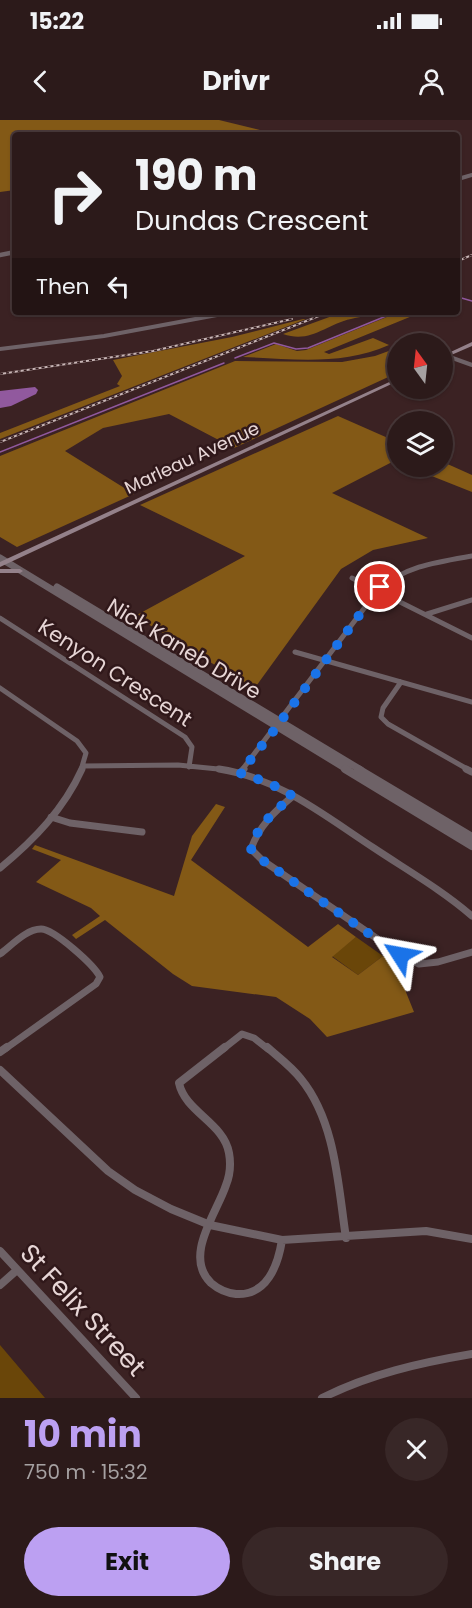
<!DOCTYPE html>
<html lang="en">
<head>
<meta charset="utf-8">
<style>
  body { margin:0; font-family:Poppins,sans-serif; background:#382727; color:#f1f3f6; height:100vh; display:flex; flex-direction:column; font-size:22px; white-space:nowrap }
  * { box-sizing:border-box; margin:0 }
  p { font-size:20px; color:#a6a1a2 }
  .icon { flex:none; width:33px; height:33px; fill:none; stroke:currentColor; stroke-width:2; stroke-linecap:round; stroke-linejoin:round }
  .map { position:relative; height:1278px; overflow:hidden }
  .side { display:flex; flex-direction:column; background:#2c1a1a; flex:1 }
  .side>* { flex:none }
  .hud { position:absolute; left:12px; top:12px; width:448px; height:183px; border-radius:6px; box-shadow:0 2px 4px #0004,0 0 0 2px #483839; background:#2c1a1a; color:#f1f3f6; overflow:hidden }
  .needle { width:39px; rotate:345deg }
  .buttons { position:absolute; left:387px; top:213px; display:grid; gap:12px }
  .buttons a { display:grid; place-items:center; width:66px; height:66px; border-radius:50%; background:#2c1a1a; box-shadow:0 2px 4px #0004,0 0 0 2px #483839; font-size:30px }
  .pin { position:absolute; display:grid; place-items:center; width:51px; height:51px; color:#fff; margin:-26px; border:3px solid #fff; border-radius:50%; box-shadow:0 2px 6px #0007 }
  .me { position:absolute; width:66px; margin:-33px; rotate:304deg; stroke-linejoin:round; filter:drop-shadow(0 0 4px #0008) }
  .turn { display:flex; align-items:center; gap:21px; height:126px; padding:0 24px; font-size:27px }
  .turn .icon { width:78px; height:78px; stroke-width:2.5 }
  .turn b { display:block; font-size:42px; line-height:51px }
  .then { display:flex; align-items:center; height:57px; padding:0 24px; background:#0003; gap:12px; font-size:22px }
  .round { display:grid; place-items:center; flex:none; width:63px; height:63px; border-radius:32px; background:#382727 }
  .head { display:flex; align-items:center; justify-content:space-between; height:102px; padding:0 24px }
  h1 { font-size:36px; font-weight:700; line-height:45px; color:#bca0f2 }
  .action { display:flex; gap:12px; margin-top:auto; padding:12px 24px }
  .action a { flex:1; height:69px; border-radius:36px; background:#bca0f2; color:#111; font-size:24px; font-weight:700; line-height:69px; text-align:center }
  .action a+a { background:#382727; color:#f1f3f6 }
  .status { display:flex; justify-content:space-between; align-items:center; height:42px; padding:0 30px; background:#2c1a1a; direction:ltr }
  .status svg { height:16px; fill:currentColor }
  header { display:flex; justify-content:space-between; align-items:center; height:78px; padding:0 24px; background:#2c1a1a; font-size:27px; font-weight:700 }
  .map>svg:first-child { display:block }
  .green { fill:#6a4609 }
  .forest { fill:#835916 }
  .water { fill:#91599e }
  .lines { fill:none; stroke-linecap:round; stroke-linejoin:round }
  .stream { stroke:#91599e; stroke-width:1.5 }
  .minor-far3 { stroke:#6e6267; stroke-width:4 }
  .minor-far2 { stroke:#6e6267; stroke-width:5 }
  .minor-far1 { stroke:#6e6267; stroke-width:7 }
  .minor { stroke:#6e6267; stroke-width:8 }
  .tertiary-far3 { stroke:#6e6267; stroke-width:4 }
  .tertiary-far2 { stroke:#6e6267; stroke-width:4.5 }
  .tertiary-far1 { stroke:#6e6267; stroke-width:7 }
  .tertiary { stroke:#6e6267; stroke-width:8 }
  .secondary { fill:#94818a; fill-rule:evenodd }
  .rail-casing { stroke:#c8b6b6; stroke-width:2 }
  .rail { stroke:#30181a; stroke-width:1.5; stroke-dasharray:3; stroke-linecap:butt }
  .route { stroke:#1a73e8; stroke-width:10; stroke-dasharray:0 18 }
  .labels { text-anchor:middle; stroke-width:5; stroke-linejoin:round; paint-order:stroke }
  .far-street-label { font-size:18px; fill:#e7d6d6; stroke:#30181a }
  .street-label { font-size:21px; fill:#e7d6d6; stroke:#30181a }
  .near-street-label { font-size:26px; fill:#e7d6d6; stroke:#30181a }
</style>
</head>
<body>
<div class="status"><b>15:22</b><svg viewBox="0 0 49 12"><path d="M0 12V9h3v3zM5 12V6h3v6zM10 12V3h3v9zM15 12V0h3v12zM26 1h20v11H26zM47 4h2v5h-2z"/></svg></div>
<header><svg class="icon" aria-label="back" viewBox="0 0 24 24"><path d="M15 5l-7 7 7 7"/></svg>Drivr<svg class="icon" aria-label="person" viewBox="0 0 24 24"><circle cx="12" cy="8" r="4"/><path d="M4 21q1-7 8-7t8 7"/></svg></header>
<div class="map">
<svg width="472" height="1278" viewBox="0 0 472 1278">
  <rect width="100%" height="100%" fill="#3b2223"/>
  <path class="green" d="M356,817L383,836L358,855L332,836Z
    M0,1225L45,1278H0Z"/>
  <path class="forest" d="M0,0H219L264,11L250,15H15V70L0,72Z
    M343,192H383C372,196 362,196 351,199C326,204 311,224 283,214Z
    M399,192H422L324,232L329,234L373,218L389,225C342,246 292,239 243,237L276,224L297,231L306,230Z
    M303,199H306L0,319V313L120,266L117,264L122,256L113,240L232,217Z
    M397,228V253L234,328L169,294L103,308L65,331L134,374L17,427L0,417V336L235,241L342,242L375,236Z
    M338,296L397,322V342L394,341L332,373L428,418L373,430L341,449L254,569L135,496L245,436L140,385Z
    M443,342L472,355V372L409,347L442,346Z
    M216,684L225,687L191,740L308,827L338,804L356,817L332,837L358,855L383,836L395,845L414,892L327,917L310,899L276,877L192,866L173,854L105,800L76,819L72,815L100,796L91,788L36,762L61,740L32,729L35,725L174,776L192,716Z"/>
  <path class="water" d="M35,267L38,270L36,274L11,286L0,288V271Z"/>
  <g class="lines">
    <path class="stream" d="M458,177L472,181
      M235,238L274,223L296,229L308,228L396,192
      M0,332L224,243"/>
    <path class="minor-far3" d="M0,229L104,216L233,192
      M447,236L472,245"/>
    <path class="minor-far2" d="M352,458L472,518
      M427,494L472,480
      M0,498L185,617L192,627L189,647
      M295,532L472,582
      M401,562L383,588L381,597L388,604L469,650
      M0,568L77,621L86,633L81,650
      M83,646L178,645L228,650
      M242,650L378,470C405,446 437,442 472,436"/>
    <path class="minor-far1" d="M219,649C279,658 325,696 374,728C407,750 442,770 472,796
      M466,649L472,652
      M240,653L244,649
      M293,676C275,691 259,706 251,729L262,740L401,835L419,844L438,842L472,832
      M51,697L70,703L142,712
      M0,748C34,720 64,689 82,649
      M0,834C11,826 26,809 41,809C54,809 94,845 100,857L96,864L5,929
      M223,929L242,914L254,918L268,929"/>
    <path class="minor" d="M225,927L179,963C185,992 224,1003 229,1033C231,1044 230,1055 226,1065C217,1093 183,1136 211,1163C218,1169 227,1173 236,1174C267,1176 278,1145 282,1120
      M267,927C278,937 291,946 301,959C336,1002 338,1066 346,1118
      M0,932L7,927
      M0,950L108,1051L135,1070L171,1089L210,1105L282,1120L426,1111L472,1119
      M0,1131L136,1278
      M0,1165L17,1150
      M322,1278C370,1254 419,1243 472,1234"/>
    <path class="tertiary-far3" d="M458,59L472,55"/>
    <path class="tertiary-far2" d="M0,135L15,132"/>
    <path class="tertiary-far1" d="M0,438L348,650
      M57,467L361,650"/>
    <path class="tertiary" d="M345,649L472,726
      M358,649L472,717"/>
    <path class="secondary" d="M472,222V226L442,239V236Z
      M398,258V261L0,447V442Z
      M0,449H20L23,451L20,453H0Z"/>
    <g class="rail-casing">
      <path id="rail" d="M458,141L472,135
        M0,254L153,231L292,199
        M0,322L329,192"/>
    </g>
    <use href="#rail" class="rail"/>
  </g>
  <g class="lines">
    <path class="route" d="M380,467L272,613L240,653L269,663L293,676C275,691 257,705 251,729L262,740L400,835"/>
  </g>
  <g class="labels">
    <g class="far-street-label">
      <text transform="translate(192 338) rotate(-25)" y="6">Marleau Avenue</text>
    </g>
    <g class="street-label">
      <text transform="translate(184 529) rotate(31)" y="7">Nick Kaneb Drive</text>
      <text transform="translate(115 553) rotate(33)" y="7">Kenyon Crescent</text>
    </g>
    <g class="near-street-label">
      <text transform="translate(83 1190) rotate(47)" y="9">St Felix Street</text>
    </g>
  </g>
</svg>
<div class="buttons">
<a><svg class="needle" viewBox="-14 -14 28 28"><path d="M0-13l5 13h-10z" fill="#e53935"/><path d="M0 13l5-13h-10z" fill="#a6a1a2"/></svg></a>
<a><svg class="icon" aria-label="layers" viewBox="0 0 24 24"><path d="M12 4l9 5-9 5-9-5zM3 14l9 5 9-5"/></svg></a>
</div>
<div class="pin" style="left:380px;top:467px;background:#d93025"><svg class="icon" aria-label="arrive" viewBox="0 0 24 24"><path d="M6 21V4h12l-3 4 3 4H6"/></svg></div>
<svg class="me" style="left:400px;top:835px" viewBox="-20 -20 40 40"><path d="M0-17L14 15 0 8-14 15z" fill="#1a73e8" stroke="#fff" stroke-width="4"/></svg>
<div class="hud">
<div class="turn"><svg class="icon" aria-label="right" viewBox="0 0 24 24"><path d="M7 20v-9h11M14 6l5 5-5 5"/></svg><div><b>190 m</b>Dundas Crescent</div></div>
<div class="then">Then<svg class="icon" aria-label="left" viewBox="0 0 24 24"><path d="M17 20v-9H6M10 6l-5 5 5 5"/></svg></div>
</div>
</div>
<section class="side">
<div class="head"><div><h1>10 min</h1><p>750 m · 15:32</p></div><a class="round"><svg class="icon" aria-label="close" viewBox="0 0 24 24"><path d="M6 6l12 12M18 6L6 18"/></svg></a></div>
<div class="action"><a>Exit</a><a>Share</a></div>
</section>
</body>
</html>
